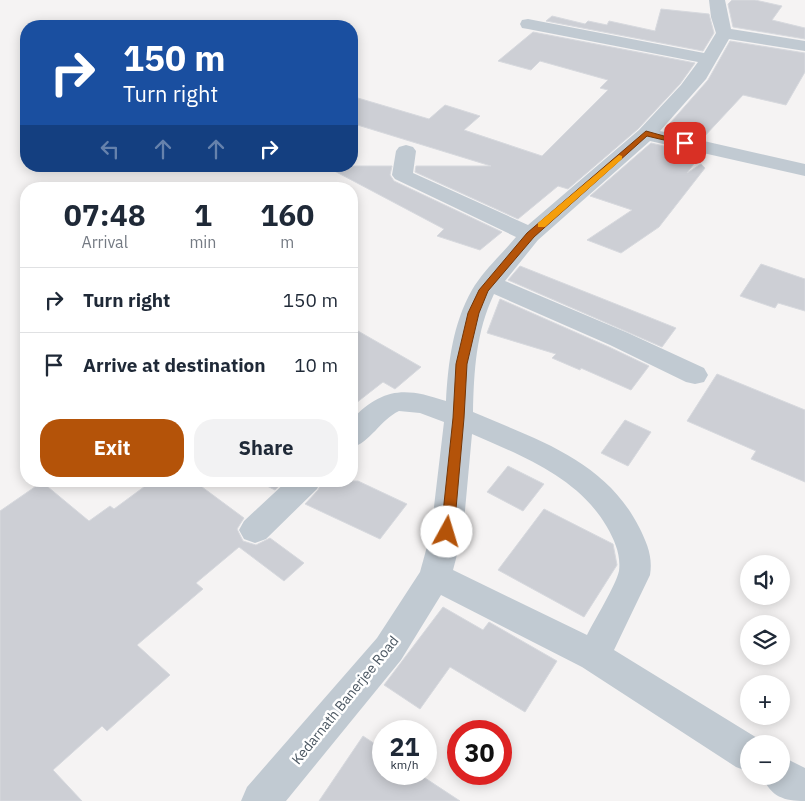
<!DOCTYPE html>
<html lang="en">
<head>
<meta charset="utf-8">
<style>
  body { margin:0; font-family:"IBM Plex Sans",sans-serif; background:#f2f2f3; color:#1f2937; height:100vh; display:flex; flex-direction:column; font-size:19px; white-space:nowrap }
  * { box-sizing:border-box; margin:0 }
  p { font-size:16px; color:#747a83 }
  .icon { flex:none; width:28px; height:28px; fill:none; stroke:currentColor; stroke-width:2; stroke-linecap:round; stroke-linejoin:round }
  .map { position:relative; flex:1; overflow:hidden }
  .sheet { position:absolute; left:20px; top:182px; width:338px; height:305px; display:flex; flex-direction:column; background:#fff; border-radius:20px; box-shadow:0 2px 12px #0003 }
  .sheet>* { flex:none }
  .banner { position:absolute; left:20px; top:20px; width:338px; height:152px; border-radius:20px; box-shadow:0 2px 12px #0003; background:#1a4fa0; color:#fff; overflow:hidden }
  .tools { position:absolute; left:740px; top:555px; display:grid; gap:10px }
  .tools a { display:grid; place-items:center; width:50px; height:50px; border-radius:50%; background:#fff; box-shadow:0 2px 12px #0003; font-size:25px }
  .speed { position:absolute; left:372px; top:720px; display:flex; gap:10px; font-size:25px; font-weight:700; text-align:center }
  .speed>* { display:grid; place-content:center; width:65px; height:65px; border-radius:50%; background:#fff; box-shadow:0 2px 12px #0003; line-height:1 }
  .speed small { font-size:12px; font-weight:400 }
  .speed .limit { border:8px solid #d22; background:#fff; color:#111 }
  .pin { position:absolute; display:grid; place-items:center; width:42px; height:42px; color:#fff; margin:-21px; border-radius:10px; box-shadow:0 2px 8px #0006 }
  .me { position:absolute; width:55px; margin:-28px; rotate:6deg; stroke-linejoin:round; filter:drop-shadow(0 0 4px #0008) }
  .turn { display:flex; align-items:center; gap:18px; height:105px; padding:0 20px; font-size:22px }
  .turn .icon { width:65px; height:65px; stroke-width:2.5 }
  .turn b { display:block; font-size:35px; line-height:42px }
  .lanes { display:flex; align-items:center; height:48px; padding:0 20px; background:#0003; justify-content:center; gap:25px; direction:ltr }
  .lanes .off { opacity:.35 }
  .eta { display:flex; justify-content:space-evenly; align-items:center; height:85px; text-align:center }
  .eta b { font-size:30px; font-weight:800; line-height:35px }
  .action { display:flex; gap:10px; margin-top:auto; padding:10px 20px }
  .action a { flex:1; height:58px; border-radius:20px; background:#b45309; color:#fff; font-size:20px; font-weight:800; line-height:58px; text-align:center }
  .action a+a { background:#f2f2f3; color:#1f2937 }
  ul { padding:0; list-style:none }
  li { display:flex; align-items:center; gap:15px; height:65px; padding:0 20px; border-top:1px solid #e0e1e3 }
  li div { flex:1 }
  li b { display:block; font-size:19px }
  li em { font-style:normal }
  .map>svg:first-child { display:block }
  .building { fill:#cdcfd5; stroke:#d7d9de }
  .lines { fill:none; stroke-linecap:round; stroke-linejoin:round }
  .minor { fill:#c1cad2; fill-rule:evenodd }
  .route { fill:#b45309; stroke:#753606 }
  .slow { fill:#f59e0b }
  .labels { text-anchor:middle; stroke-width:5; stroke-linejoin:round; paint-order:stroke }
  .street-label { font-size:14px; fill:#4a5661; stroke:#fff }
</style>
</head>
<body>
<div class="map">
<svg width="805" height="801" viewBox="0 0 805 801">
  <rect width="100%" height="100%" fill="#f5f3f3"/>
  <path class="building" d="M732,0H755L782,6L772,20L805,28V39L733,27L728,4Z
    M661,9L709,14L714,33L703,51L546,21L552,16L585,24L588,21L607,25L609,21L655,31Z
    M533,32L695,63L680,84L638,129L568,189L558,186L518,219L415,172L416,166H491L351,123V96L429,119L445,105L480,116L464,130L542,156L608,90L600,88L608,80L540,61L531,70L498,61Z
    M730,41L805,53V72L786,105L743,95L702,139L664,130L708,80Z
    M651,143L689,152L687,154L699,157L687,173L701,164L705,168L659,227L621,253L587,240L632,210L590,196Z
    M325,166H392L390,175L394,181L502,232L480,250L437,236L444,229Z
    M761,264L805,279V311L778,303L775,308L740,296Z
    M520,266L646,316L676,328L662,347L508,280Z
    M500,299L609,347L649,366L631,390L581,368L580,370L552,358L556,354L487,333Z
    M351,327L421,367L395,389L383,382L351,407Z
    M717,374L805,410V482L751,459L756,451L687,421Z
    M625,420L651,432L628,466L601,453Z
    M508,466L544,484L523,511L487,492Z
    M152,481H194L244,518L237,529L243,541L256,545L270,538L304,563L284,581L239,547L196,583L203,589L137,645L170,675L107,731L102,726L53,770L82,801H0V511L42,482L89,521L110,506L114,509Z
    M257,481H284L275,490Z
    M323,481H358L407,504L380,539L305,504L318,490Z
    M544,509L613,544L617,565L584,617L498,570Z
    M443,607L483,630L489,622L557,661L525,712L450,667L420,709L384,685Z
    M363,736L384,750V774H419L460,801H319Z"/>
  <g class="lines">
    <path class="minor" d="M709,0H725L731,29L805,41V51L729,39L706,79L660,131L805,164V176L650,141L538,240L505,281L628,333L704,368L708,375L704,382L695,384L686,382L610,345L494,294C476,332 474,370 473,412C538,440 605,460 639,527C647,543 653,557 650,575L614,650L762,741L763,744H749V772L736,767L582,667L441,595L401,660L286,801H241L247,787L377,638L420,572L431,532L444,422L420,413L399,411C380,420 371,442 351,448V420C383,387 405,387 446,401C448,363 453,323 472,290C483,271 502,254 516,237L395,179L392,175L396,151L399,147L406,145L413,147L416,151L413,173L528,225L639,130L681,85L698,62L528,29L522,28L520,24L522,20L528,19L704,53L716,33L711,17ZM472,434C522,456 578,477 607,527C615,541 621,555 619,571C616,585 594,621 587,635L453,570L463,532Z
      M287,481H321L317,489L266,539L255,543L244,539L239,530L244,521Z
      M781,756L805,768V801C784,801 771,797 762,776H781Z"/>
  </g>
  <path class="route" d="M646,131L689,143L685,145L647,136L534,237L488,291L479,313L467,364L464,418L454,532L452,536L447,537L443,536L441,532L453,418L456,364L468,313L479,290L527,233Z"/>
  <path class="slow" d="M619,155L622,156V159L545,227H538V223Z"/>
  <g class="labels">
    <g class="street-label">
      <text transform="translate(345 700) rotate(-51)" y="5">Kedarnath Banerjee Road</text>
    </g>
  </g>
</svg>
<div class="tools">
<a><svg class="icon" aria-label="sound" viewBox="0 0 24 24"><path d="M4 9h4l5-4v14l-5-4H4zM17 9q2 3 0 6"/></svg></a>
<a><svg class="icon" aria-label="layers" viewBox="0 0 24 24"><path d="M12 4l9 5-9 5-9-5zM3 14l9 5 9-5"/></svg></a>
<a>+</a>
<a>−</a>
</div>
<div class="speed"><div>21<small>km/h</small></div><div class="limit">30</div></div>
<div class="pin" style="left:685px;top:143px;background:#d93025"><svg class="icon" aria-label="arrive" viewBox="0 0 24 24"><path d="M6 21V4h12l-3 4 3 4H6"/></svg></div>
<svg class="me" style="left:447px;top:532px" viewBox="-20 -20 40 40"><circle r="19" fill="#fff"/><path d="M0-13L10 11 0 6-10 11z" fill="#b45309"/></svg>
<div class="banner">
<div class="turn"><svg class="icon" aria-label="right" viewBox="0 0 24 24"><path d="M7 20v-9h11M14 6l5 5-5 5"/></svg><div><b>150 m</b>Turn right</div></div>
<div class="lanes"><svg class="icon off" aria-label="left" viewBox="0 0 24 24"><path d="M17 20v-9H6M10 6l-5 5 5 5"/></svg><svg class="icon off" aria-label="ahead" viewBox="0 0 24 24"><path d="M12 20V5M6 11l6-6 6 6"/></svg><svg class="icon off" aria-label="ahead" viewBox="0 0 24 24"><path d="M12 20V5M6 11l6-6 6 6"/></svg><svg class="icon" aria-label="right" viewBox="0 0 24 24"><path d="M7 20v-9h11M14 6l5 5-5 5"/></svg></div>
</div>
<section class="sheet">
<div class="eta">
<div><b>07:48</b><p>Arrival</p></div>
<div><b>1</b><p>min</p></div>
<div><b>160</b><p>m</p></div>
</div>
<ul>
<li><svg class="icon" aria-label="right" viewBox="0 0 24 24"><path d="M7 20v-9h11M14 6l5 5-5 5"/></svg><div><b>Turn right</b></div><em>150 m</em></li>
<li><svg class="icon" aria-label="arrive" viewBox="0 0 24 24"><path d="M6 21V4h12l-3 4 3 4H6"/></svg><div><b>Arrive at destination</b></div><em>10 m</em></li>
</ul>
<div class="action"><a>Exit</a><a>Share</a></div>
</section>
</div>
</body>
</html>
